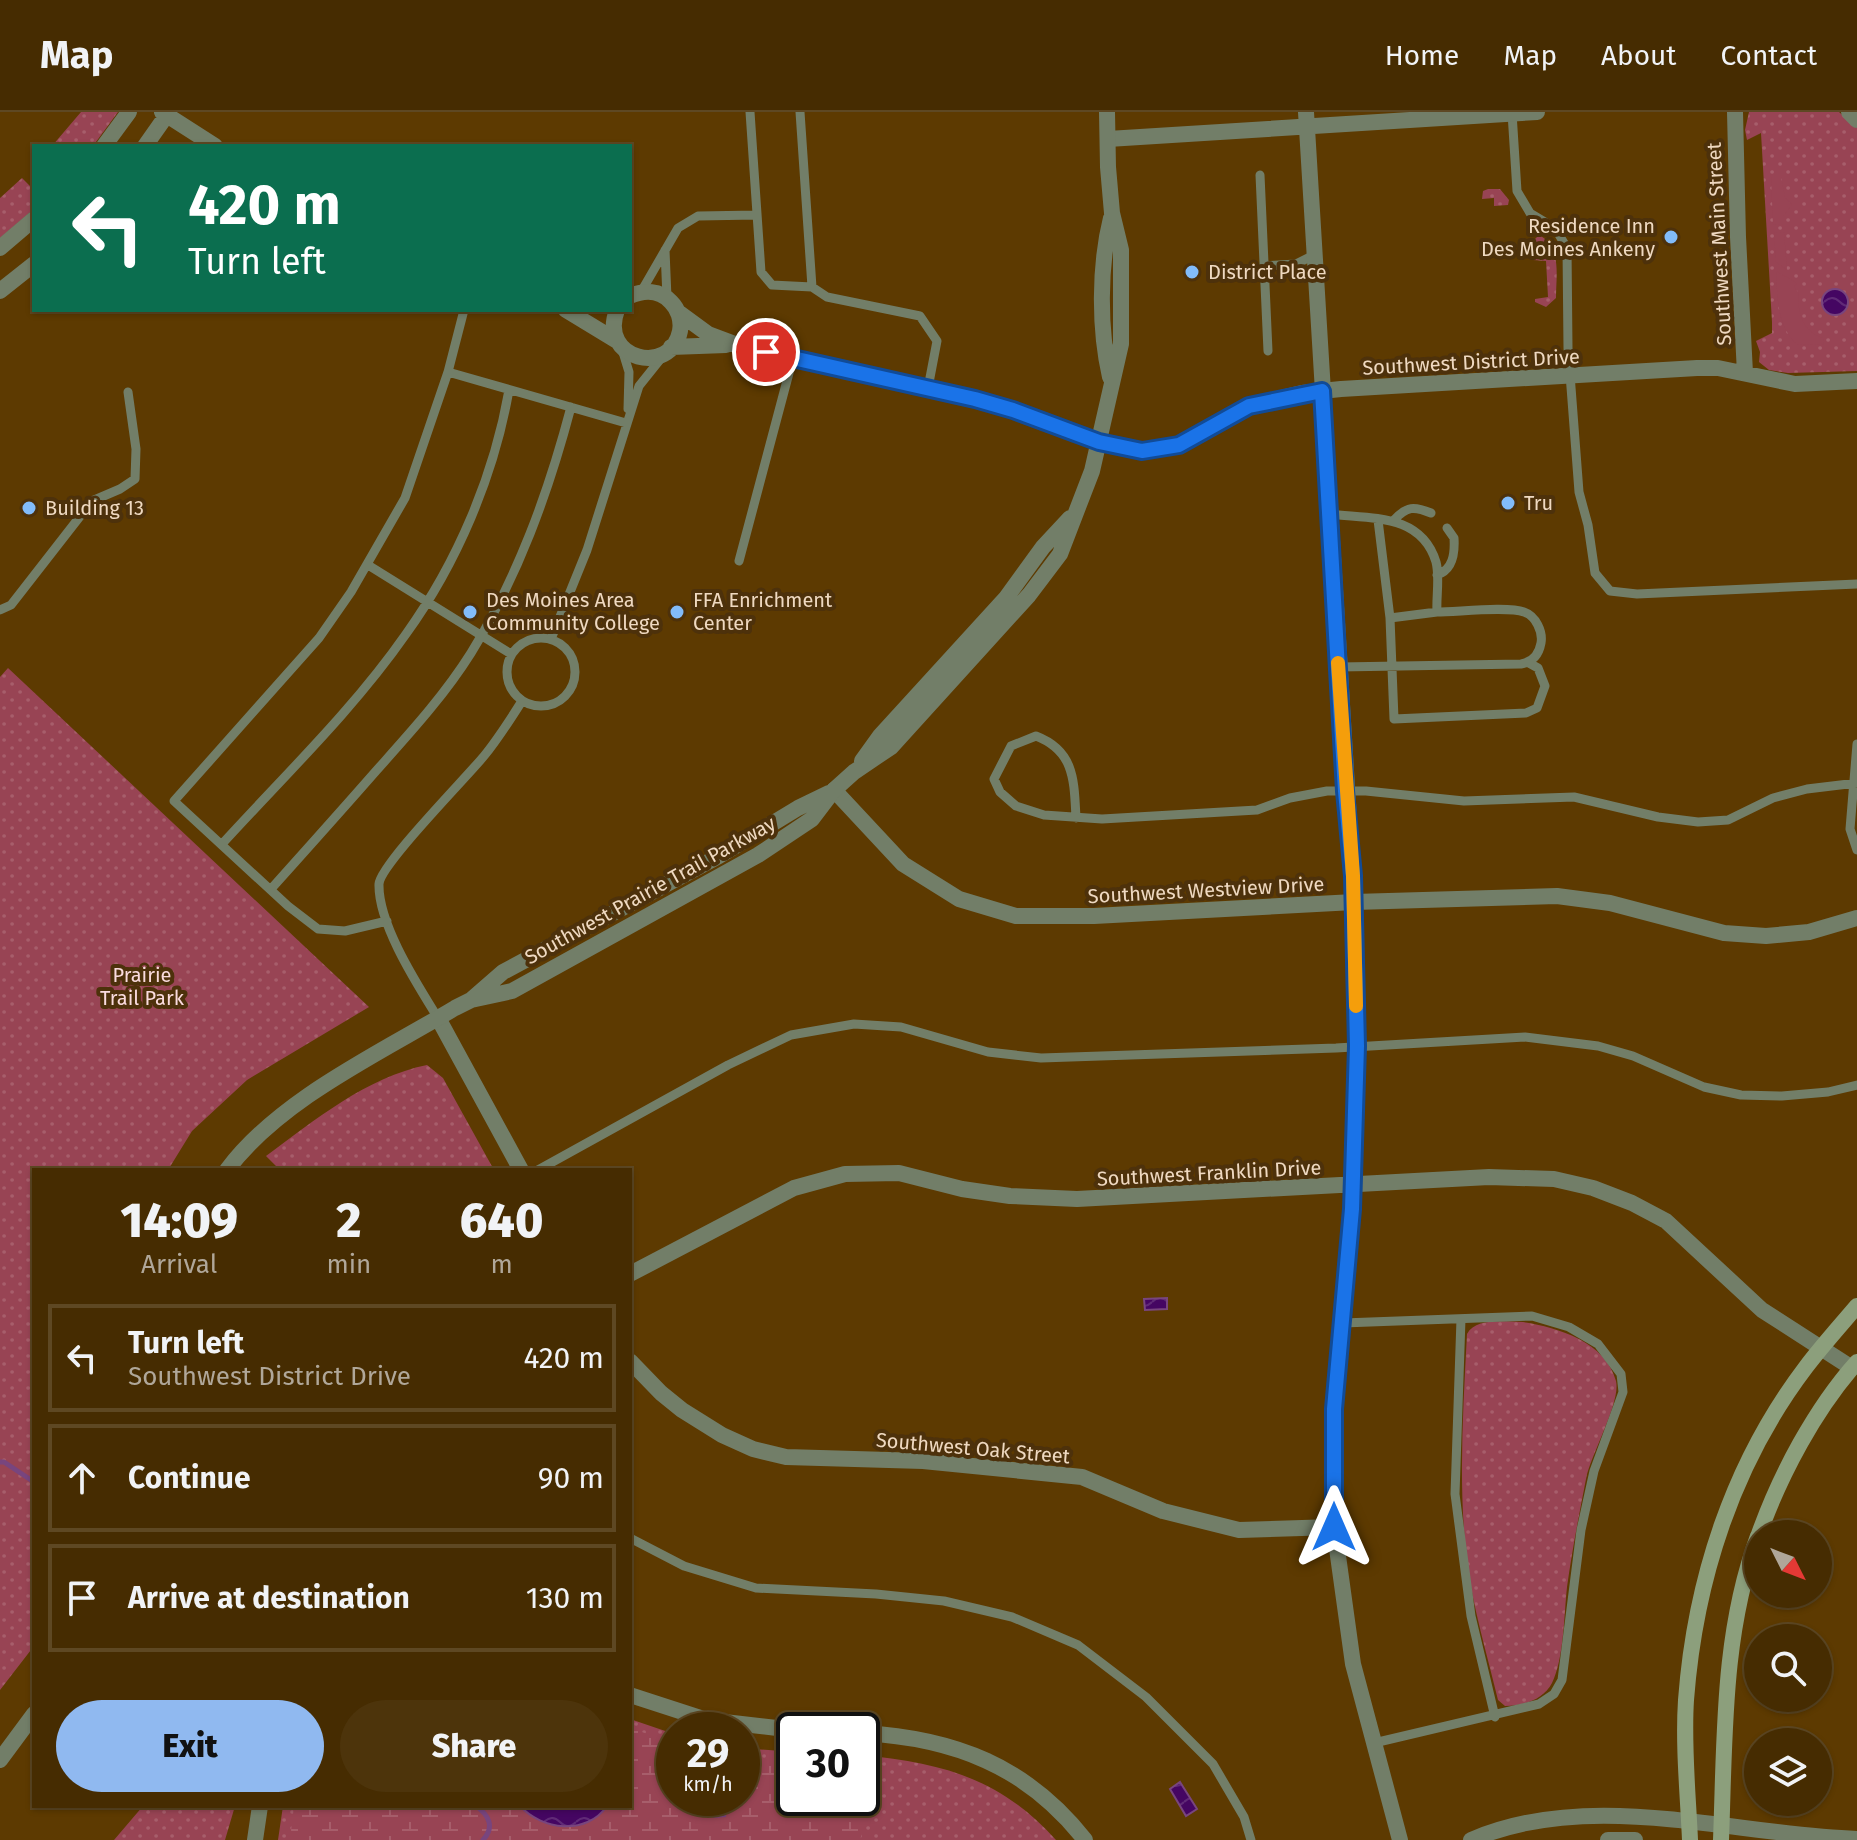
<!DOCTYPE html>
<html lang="en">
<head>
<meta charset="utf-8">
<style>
  body { margin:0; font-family:"Fira Sans",sans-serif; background:#4d340b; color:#f1f3f6; height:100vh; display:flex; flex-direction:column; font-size:30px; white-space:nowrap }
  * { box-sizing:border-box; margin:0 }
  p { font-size:26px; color:#b0a799 }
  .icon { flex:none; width:44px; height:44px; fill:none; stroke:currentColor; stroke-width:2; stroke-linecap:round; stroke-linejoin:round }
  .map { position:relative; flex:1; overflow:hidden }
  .drawer { position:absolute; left:32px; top:1056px; width:600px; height:640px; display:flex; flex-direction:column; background:#462c01; border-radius:0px; box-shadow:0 2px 6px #0004,0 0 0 2px #5e4823 }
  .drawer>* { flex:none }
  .guide { position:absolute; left:32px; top:32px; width:600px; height:168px; border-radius:0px; box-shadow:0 2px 6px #0004,0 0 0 2px #5e4823; background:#0b6e4f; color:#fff; overflow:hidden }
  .needle { width:52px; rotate:132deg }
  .fabs { position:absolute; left:1744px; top:1408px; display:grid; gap:16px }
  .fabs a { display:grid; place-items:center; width:88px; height:88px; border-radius:50%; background:#462c01; box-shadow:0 2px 6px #0004,0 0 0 2px #5e4823; font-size:40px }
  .speed { position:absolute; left:656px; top:1600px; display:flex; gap:16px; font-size:40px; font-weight:700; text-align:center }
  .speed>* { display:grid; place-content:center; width:104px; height:104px; border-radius:50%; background:#462c01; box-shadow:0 2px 6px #0004,0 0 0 2px #5e4823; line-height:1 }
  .speed small { font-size:20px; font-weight:400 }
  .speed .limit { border:4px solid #111; border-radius:12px; background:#fff; color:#111 }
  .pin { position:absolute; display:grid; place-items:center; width:68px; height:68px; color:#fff; margin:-34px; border:4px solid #fff; border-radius:50%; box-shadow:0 2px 8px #0007 }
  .me { position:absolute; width:88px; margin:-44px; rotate:0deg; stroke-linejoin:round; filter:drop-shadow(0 0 6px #0008) }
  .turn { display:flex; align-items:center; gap:28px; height:168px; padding:0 24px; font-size:36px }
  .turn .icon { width:104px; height:104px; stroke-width:2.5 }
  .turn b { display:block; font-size:56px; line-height:68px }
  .eta { display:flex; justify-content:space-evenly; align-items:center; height:136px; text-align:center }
  .eta b { font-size:48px; font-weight:800; line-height:56px }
  .cta { display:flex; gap:16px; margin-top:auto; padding:16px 24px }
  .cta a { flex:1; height:92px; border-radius:48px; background:#90b9f0; color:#111; font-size:32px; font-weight:800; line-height:92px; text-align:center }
  .cta a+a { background:#4d340b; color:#f1f3f6 }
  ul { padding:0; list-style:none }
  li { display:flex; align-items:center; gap:24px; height:108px; margin:0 16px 12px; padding:0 8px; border:4px solid #5e4823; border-radius:0px }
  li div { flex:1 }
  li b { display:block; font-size:30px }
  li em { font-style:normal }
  header { display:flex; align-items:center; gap:48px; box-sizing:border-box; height:112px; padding:0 40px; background:#462c01; border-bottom:2px solid #5e4823 }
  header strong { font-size:38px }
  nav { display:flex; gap:44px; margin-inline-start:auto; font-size:28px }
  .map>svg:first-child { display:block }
  .grass { fill:url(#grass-dots) }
  .wetland { fill:url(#wetland-marsh) }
  .garden { fill:#984454 }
  .water { fill:url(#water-waves); stroke:#78457e; stroke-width:2 }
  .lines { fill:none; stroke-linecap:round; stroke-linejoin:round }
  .stream { stroke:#78457e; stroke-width:5 }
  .service { stroke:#727e68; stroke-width:9 }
  .minor { stroke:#727e68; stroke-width:16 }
  .tertiary { stroke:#727e68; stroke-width:16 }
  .secondary { stroke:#8c9f7c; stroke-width:16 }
  .route-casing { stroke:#114b97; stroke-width:20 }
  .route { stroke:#1a73e8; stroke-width:14 }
  .slow { stroke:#f59e0b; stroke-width:14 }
  .poi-dot { fill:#82bcfa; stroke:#4d310b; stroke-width:3 }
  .labels { text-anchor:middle; stroke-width:8; stroke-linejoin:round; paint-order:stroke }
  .poi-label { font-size:20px; fill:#efd9c1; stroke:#4d310b; text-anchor:start }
  .street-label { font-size:20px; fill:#efd9c1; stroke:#4d310b }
  .park-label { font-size:20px; fill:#fadbde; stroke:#4d310b }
</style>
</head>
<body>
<header>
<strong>Map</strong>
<nav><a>Home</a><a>Map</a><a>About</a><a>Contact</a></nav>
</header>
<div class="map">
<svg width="1857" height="1728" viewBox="0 0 1857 1728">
  <defs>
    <pattern id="grass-dots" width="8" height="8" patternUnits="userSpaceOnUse" patternTransform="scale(2)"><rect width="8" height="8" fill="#984454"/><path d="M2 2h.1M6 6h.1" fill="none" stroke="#a75e6b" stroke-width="1.8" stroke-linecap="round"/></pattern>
    <pattern id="wetland-marsh" width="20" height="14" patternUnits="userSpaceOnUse" patternTransform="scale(2)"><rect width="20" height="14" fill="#984454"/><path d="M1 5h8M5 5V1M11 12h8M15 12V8" fill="none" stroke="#a75e6b"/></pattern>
    <pattern id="water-waves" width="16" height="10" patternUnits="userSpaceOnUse" patternTransform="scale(2)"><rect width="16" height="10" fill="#450662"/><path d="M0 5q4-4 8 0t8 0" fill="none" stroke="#602a77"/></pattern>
  </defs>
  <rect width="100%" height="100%" fill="#5d3a01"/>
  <path class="grass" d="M81,0H118L93,34H52Z
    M1749,0H1839L1857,16V259L1788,261L1769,258L1759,250L1760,240L1756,229L1772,221V210L1761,21L1747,28L1745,18Z
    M22,66L34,78V97L0,126V86Z
    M1488,77H1500L1509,88L1508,93L1494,94V86L1482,87L1483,79Z
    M1539,123C1562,135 1556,164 1556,186L1546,195L1535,190V187L1548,185L1546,149L1533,148L1532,130Z
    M8,556L369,895L247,968L192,1019L168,1058H34V1534L0,1578V565Z
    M427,953L443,966L494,1058H280L266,1044C315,1008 367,965 427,953Z
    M1523,1210C1557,1215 1606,1230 1616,1269C1621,1290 1591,1342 1586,1367C1579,1403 1572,1439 1567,1475C1564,1502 1564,1547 1552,1571C1543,1588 1523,1594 1505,1594L1498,1588C1487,1542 1473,1496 1467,1450C1458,1374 1463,1299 1467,1222C1476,1205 1506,1210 1523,1210Z
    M630,1607L674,1622V1686H742V1636L794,1640V1686H862V1643C942,1651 1000,1666 1056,1728H278L283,1694H630Z
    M143,1694H235L225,1728H114Z"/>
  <path class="wetland" d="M630,1616L674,1631V1686H689L714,1705L725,1693L723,1686H742V1646L794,1650V1686H801L795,1689L825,1688L821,1686H862V1654L874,1655L870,1695L860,1728H290L294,1694H520L542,1709L561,1715L603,1700L607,1694H630Z"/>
  <path class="garden" d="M1771,65H1781L1785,85L1792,93L1783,104V113L1773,112Z
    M1784,120L1787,158L1776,150L1774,121Z
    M1776,159L1797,171L1794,175L1799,181C1797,201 1802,219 1823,226L1824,233L1796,232C1776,211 1778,186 1776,159Z"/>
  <path class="water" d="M1822 190a13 13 0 1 1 26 0a13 13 0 1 1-26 0Z
    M1167,1186V1197L1145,1198L1144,1187Z
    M1180,1670L1197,1697L1186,1704L1170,1677Z
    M689,1686H723L725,1704L714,1705Z
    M520,1694H607C586,1724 542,1718 520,1694Z"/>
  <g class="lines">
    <path class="stream" d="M0,1350H4L34,1370
      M415,1694H435
      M476,1694C489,1703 495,1715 483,1728"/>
    <path class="service" d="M750,0L761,160L772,173L812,175L827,185L920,204L937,229L928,276
      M800,0L812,175
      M1512,1L1517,79L1530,101L1555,116L1567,136L1568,236L1579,380L1588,413L1595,461L1610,479L1637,482L1857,472
      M1260,63L1268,239
      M665,138L667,186
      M1264,154L1296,152L1316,142
      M641,180L678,116L698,104L757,103
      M622,237L629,260L628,297
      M448,260L464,198
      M1330,402C1370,407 1421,401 1436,450C1440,465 1436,485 1437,500C1457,500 1508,494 1524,500C1536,504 1543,520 1541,531C1539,542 1533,550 1521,552L1339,555
      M1378,408L1390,506
      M1394,408C1407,394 1414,394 1431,401
      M739,449L793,246
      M368,453L511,542
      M1437,463C1453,458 1455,442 1454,426L1447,416
      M0,498L11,493L92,389L120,377L135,367L136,337L128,280
      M1437,500L1390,506L1394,607L1526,601L1537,596L1545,574L1538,556L1529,551
      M507 560a34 34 0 1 1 68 0a34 34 0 1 1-68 0Z
      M551,527L587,438L639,274L663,244
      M1857,632L1850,717L1857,738
      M1076,706C1074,669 1075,639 1036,624L1011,634L994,667L1000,680L1016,694L1044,703L1102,707L1257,698L1290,686L1327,679H1366L1464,689L1574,685L1658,705L1698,710L1728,708L1773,686L1807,677L1857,671
      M222,732C284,664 353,598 406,522C457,451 494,364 509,278
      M271,777C306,738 341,699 376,659C409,622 444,584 471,541C518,464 548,382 571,295
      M387,809L345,819L318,817L288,794L174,689L319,526L351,480L405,386L448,260L626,311
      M438,906C417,872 378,812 379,772C380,753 466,666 484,644C498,627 510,608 522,589
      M538,1058L728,953L791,923L854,912L901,915L988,940L1041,946L1336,936L1525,925L1598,934L1633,944L1704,975L1741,983L1782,984L1828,980L1857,973
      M1461,1207L1455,1382L1471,1504L1495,1605
      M1343,1211L1532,1204L1569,1215L1598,1232L1621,1262L1623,1280L1594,1359L1581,1418L1562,1568L1554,1582L1539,1592L1374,1631
      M630,1426L684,1454L756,1476L876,1482L944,1489L1012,1505L1078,1533L1146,1585L1213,1652L1244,1705L1251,1728"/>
    <path class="minor" d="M162,0L215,34
      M1306,0L1354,790L1357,934L1353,1073L1343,1211L1334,1297V1415L1353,1552L1400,1728
      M1735,0L1738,125L1745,261
      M1849,0L1857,8
      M1108,27L1537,0
      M104,34L129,0
      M145,34L169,0
      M0,136L34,107
      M0,179L34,152
      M566,198L617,229
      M617,198C598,248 671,265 680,219C682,208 678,197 671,190C660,178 644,178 630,184
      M678,200L708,222L740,234L975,287L1013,298L1099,330L1142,339L1179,333L1249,294L1302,281L1341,277L1697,256H1718L1795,272L1857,269
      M671,235L726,233
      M834,678L903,752L959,787L1016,804H1094L1354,790L1557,784L1610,791L1724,821L1766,824L1809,820L1857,806
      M438,906L521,1058
      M630,1162L794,1076L845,1062L899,1061L962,1077L1010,1084L1077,1087L1489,1065L1554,1067L1593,1076L1632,1091L1666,1109L1762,1198L1852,1256
      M630,1249L661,1281L682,1298L722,1323L753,1337L786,1345L923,1349L1082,1365L1163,1399L1239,1418L1334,1415
      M630,1583L707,1608L794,1618
      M862,1621C954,1626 1027,1654 1085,1728
      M255,1728L260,1694
      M1471,1728C1592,1676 1732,1723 1857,1727
      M1608,1728H1635"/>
    <path class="tertiary" d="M1110,265C1099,217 1099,154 1111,106
      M862,649L880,624L1006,486L1043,435L1070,406
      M472,887L503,860L719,744L798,696L829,681
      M227,1058C280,987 380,941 455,896L471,888L512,879L758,743L812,707L834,678L854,660L891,635L1029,483L1060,442L1092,359L1121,232V138L1112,101L1108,55L1107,0
      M0,1648L34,1602"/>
    <path class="secondary" d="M1759,1422C1780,1363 1815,1297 1857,1250
      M1690,1728C1688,1682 1683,1634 1686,1588C1695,1468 1733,1351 1806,1255C1822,1234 1840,1214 1857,1194
      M1721,1728C1725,1625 1722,1522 1758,1424"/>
  </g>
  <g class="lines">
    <g class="route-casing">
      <path id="route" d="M766,240L975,287L1013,298L1099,330L1142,339L1179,333L1249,294L1322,279L1345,679L1353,764L1357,934L1352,1097L1334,1297V1415"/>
    </g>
    <use href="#route" class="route"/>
    <path class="slow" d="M1338,551L1353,764L1356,894"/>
  </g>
  <g class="poi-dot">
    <circle cx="1671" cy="125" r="8"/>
    <circle cx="1192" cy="160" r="8"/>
    <circle cx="1508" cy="391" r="8"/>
    <circle cx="29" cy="396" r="8"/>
    <circle cx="470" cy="500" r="8"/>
    <circle cx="677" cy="500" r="8"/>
  </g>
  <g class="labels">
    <g class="poi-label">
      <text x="1655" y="121" text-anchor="end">Residence Inn<tspan x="1655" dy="23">Des Moines Ankeny</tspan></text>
      <text x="1208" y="167">District Place</text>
      <text x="1524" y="398">Tru</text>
      <text x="45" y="403">Building 13</text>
      <text x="486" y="495">Des Moines Area<tspan x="486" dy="23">Community College</tspan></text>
      <text x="693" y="495">FFA Enrichment<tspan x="693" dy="23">Center</tspan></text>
    </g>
    <g class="street-label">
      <text transform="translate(1719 132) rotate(-93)" y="7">Southwest Main Street</text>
      <text transform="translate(1471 250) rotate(-3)" y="7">Southwest District Drive</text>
      <text transform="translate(650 778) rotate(-29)" y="7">Southwest Prairie Trail Parkway</text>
      <text transform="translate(1206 778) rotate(-3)" y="7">Southwest Westview Drive</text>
      <text transform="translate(1209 1061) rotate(-3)" y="7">Southwest Franklin Drive</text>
      <text transform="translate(973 1336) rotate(5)" y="7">Southwest Oak Street</text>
    </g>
    <g class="park-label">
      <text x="142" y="870">Prairie<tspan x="142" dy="23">Trail Park</tspan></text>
    </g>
  </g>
</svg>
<div class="fabs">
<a><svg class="needle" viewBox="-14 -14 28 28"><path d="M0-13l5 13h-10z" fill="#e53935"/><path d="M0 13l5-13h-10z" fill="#b0a799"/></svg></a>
<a><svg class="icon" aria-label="search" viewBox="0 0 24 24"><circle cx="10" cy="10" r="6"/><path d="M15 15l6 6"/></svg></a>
<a><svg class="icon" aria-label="layers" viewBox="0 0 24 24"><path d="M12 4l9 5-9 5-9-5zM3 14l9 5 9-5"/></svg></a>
</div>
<div class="speed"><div>29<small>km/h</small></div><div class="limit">30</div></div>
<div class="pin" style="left:766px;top:240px;background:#d93025"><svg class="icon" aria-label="arrive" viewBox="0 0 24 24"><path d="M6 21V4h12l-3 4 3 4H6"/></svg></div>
<svg class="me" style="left:1334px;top:1415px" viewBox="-20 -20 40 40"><path d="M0-17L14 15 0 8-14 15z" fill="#1a73e8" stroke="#fff" stroke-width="4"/></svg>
<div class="guide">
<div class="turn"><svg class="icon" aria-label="left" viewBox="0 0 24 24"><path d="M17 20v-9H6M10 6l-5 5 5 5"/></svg><div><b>420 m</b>Turn left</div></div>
</div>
<section class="drawer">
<div class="eta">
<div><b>14:09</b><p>Arrival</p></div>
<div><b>2</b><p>min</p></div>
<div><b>640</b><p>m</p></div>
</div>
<ul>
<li><svg class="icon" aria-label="left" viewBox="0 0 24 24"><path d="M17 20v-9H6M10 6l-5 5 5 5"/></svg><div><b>Turn left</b><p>Southwest District Drive</p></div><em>420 m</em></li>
<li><svg class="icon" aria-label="ahead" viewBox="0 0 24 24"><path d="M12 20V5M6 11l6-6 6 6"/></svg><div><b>Continue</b></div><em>90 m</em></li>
<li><svg class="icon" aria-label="arrive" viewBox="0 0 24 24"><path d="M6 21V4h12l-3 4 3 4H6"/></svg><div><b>Arrive at destination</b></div><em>130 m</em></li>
</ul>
<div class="cta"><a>Exit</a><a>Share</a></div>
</section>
</div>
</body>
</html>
